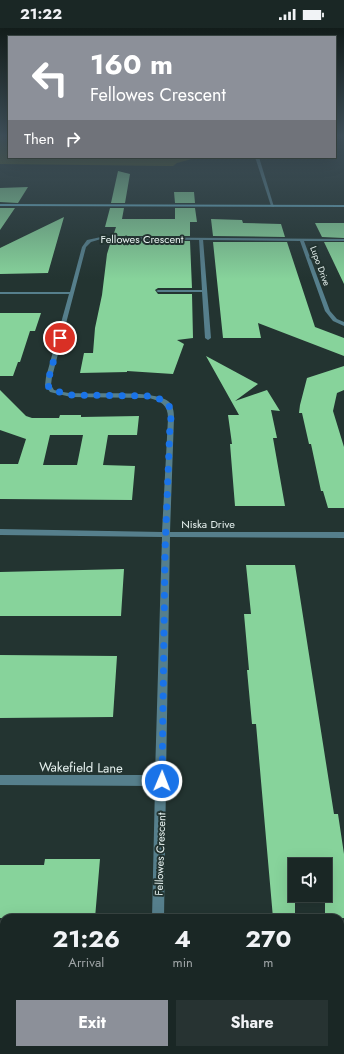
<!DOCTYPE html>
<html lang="en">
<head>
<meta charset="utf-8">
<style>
  body { margin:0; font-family:Jost,sans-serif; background:#273332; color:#f1f3f6; height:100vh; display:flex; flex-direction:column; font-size:15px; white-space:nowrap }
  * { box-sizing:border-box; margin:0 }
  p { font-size:13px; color:#9fa5a7 }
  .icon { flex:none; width:22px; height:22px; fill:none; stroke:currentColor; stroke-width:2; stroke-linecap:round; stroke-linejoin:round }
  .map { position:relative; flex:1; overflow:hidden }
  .drawer { position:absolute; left:0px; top:886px; width:344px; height:140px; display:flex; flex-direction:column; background:#1a2725; border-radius:12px 12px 0 0; box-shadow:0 4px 16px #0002,0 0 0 1px #384442 }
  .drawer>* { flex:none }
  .top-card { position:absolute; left:8px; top:8px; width:328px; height:122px; border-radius:0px; box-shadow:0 4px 16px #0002,0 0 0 1px #384442; background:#8c9099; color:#fff; overflow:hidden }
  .fabs { position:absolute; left:288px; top:830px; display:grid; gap:8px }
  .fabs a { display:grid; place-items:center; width:44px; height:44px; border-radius:0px; background:#1a2725; box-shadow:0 4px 16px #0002,0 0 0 1px #384442; font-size:20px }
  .pin { position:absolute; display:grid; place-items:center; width:34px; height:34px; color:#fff; margin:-17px; border:2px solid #fff; border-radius:50%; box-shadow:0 1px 4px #0007 }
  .me { position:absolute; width:44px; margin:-22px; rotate:1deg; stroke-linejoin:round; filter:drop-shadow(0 0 3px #0008) }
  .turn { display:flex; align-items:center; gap:14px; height:84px; padding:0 16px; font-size:18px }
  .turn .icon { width:52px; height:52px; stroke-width:2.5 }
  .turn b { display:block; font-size:28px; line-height:34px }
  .then { display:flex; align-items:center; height:38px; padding:0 16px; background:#0003; gap:8px; font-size:15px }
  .eta { display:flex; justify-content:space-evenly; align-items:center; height:68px; text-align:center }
  .eta b { font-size:24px; font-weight:700; line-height:28px }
  .cta { display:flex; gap:8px; margin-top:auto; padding:8px 16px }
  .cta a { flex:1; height:46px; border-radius:0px; background:#8c9099; color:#fff; font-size:16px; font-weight:700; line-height:46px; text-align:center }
  .cta a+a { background:#273332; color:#f1f3f6 }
  .status { display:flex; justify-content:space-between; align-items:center; height:28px; padding:0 20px; background:#1a2725; direction:ltr }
  .status svg { height:11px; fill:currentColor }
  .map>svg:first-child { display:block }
  .green { fill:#515a27 }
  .building { fill:#87d39b; fill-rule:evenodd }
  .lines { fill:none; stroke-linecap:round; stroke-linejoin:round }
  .service { fill:#567f8c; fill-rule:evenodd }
  .minor { fill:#567f8c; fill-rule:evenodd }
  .tertiary { fill:#567f8c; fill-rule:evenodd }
  .secondary { fill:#68abc0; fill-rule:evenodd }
  .route { stroke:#1a73e8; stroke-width:7; stroke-dasharray:0 12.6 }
  .labels { text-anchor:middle; stroke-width:4; stroke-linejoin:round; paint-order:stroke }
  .far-street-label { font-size:9px; fill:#e7f2f0; stroke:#233431 }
  .street-label { font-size:11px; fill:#e7f2f0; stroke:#233431 }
  .near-street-label { font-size:13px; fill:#e7f2f0; stroke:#233431 }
</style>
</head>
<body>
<div class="status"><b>21:22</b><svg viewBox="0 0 49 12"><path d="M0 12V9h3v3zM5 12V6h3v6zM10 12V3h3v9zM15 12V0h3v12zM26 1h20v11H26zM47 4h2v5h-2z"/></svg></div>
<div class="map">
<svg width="344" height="1026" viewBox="0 0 344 1026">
  <rect width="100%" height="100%" fill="#233431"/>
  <path class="green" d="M0,108H9V129H199L177,135L173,138L0,136Z"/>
  <path class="building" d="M118,143L130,146L125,175H111Z
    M28,159L18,175L0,174V160Z
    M174,164H194L195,175H175Z
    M0,180H15L0,202Z
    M110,180H124L122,191H175V180H195L197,194H190V208H113L116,199H105Z
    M64,189L48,245L0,246V220Z
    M211,191L242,192L243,195L281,196L285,209L213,208Z
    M315,195H344V210L322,209Z
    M111,213H190L192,260H158L155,262L158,266H192L193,310L177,312L184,316L173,346L127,343V344L80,345L84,325H93L95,300L102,267L107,226Z
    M213,214H287L315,299L344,310V328L258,295L261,310H223Z
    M324,214H344V256Z
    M0,285H41L35,303H30L20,334H18L13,348H0Z
    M206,328L258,356L235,373L267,362L280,383L271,382L277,410H273L285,478H235L230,416H232L228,387H239Z
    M344,338V362L337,365L333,383L344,419V480H328L323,463H321L311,416H309L302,385H299L300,377L307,350Z
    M0,362L26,388L32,390H59L60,387H81V389L139,388L137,407H108L103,437L135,438L132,472L0,471V436H18L26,411L0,402ZM50,407H83L77,437H43Z
    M246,537H295L334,786H338L344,826V890H325V837H295V890H273L256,696H252L247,642H249L244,586H251Z
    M124,541L121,588H0V544Z
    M0,627L117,628L113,689L0,690Z
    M45,831H100L95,890H0V837H44Z"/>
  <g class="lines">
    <path class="service" d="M201,210L203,211L211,310L208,312L205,310L202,264H158L156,263L158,262H202L199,211Z"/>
    <path class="minor" d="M101,209L344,211V213H304L330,283L337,291L344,294V298L333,293L325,283L300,213L101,211L91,214L86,219L52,349L51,357L54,362C60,363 66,365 72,365C95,367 151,361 168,373C173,377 174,383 174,390L170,504H344V510L170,509L166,750L167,753L166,756L164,890H152L155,758L0,757V747H155L162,509L0,507V501L162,504L168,390C168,377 161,373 149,370L71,369L50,364L45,357L46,349L69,266H0V264H70L82,219L87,212Z
      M147,1022H161V1026H147Z"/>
    <path class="tertiary" d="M255,129H259L274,179L271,178Z"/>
    <path class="secondary" d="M0,176L344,177V179L0,178Z"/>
  </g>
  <linearGradient id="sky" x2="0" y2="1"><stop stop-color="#131d1b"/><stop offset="0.43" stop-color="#3f505a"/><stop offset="1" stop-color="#3f505a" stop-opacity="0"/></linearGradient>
  <rect width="344" height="251" fill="url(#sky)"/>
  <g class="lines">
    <path class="route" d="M60,310L49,349L48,358L52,362L71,367L149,368C167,372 174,377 170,396L165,524L162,753"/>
  </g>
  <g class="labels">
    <g class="far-street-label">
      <text transform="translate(320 238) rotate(70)" y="3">Lupo Drive</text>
    </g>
    <g class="street-label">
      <text x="142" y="215">Fellowes Crescent</text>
      <text x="208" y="500">Niska Drive</text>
      <text transform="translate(160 826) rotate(-88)" y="4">Fellowes Crescent</text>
    </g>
    <g class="near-street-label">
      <text transform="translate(81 739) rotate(1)" y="5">Wakefield Lane</text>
    </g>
  </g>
</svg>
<div class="fabs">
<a><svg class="icon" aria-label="sound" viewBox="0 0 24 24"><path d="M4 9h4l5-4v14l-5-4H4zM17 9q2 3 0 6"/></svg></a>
</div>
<div class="pin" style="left:60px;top:310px;background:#d93025"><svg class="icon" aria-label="arrive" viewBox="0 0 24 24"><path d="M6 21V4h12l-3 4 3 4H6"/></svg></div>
<svg class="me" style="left:162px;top:753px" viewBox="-20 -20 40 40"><circle r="17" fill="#1a73e8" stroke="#fff" stroke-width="3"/><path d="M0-11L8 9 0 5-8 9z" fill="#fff"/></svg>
<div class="top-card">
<div class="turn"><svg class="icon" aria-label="left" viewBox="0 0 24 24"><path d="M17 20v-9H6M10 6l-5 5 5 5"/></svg><div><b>160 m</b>Fellowes Crescent</div></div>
<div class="then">Then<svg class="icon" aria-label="right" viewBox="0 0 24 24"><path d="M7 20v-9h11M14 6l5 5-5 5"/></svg></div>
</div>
<section class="drawer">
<div class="eta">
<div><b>21:26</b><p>Arrival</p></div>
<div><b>4</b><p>min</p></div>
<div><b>270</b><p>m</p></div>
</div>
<div class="cta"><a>Exit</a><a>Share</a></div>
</section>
</div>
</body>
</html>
